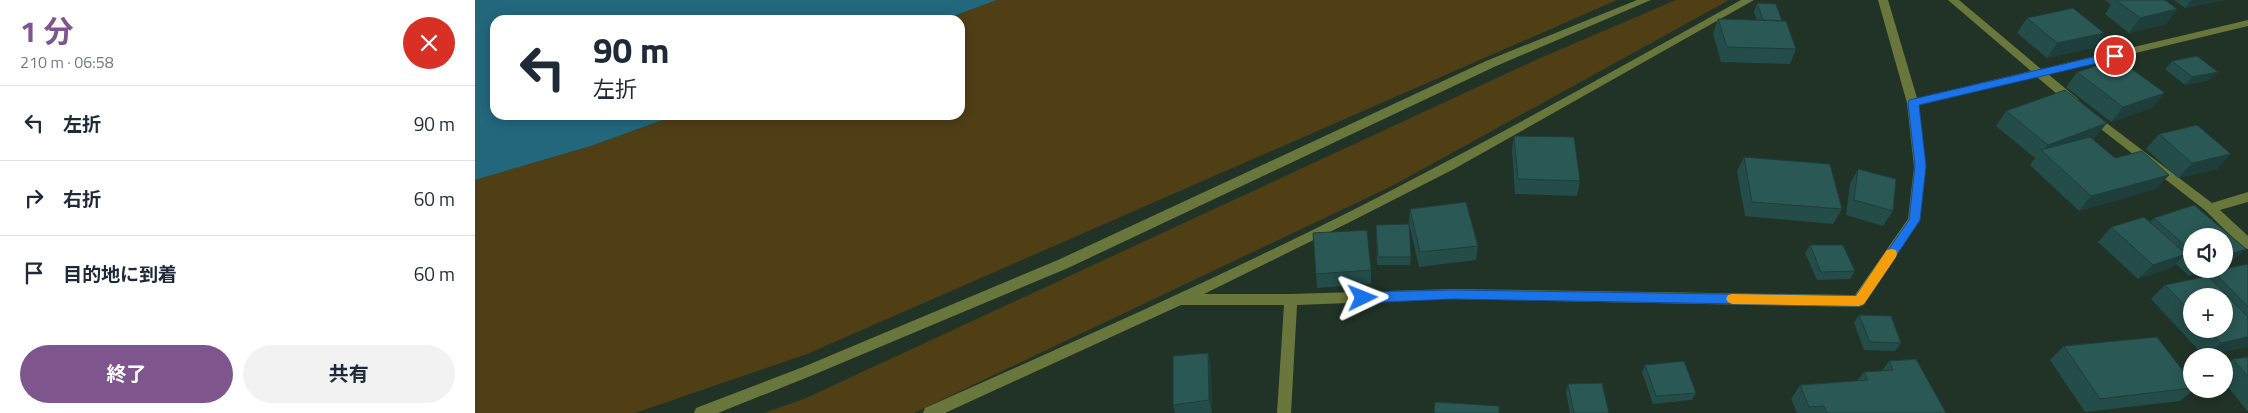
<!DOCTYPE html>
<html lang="ja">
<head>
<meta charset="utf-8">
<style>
  body { margin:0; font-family:"Titillium Web","Noto Sans JP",sans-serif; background:#f2f2f3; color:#1f2937; height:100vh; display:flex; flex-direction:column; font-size:19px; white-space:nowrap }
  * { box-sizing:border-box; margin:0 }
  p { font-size:16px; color:#747a83 }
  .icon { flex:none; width:28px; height:28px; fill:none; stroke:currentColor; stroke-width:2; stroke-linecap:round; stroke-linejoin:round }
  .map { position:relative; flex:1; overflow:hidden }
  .side { display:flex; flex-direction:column; background:#fff; width:475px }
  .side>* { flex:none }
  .hud { position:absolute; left:15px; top:15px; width:475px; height:105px; border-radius:15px; box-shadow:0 2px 12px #0003; background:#fff; color:#1f2937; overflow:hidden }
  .controls { position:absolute; left:1708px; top:228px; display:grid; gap:10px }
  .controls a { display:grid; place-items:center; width:50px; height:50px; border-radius:50%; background:#fff; box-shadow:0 2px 12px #0003; font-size:25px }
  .pin { position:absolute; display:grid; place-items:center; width:42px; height:42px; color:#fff; margin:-21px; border:2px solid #fff; border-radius:50%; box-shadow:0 1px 5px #0007 }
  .me { position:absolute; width:55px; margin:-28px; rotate:88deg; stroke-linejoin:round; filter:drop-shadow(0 0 4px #0008) }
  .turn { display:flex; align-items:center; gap:18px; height:105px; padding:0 20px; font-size:22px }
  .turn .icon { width:65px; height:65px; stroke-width:2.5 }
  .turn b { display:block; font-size:35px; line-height:42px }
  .round { display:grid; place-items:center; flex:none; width:52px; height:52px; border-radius:26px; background:#f2f2f3 }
  .overview { display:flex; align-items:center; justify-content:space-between; height:85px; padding:0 20px }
  h1 { font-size:30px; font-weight:700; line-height:38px; color:#7e558c }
  .cta { display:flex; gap:10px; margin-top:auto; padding:10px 20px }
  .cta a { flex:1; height:58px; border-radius:30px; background:#7e558c; color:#fff; font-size:20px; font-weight:700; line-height:58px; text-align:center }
  .cta a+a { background:#f2f2f3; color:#1f2937 }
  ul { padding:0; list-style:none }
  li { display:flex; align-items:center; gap:15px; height:75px; padding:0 20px; border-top:1px solid #e0e1e3 }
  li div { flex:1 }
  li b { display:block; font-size:19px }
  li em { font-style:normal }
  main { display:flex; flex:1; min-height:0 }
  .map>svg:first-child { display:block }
  .green { fill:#503e15 }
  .water { fill:#23677d }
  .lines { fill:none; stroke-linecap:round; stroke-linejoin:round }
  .minor { fill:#6a773c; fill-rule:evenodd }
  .wall { fill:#244c48; fill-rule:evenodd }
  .shaded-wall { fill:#1d3e3b }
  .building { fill:#2a5854; stroke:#1d3e3b }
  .route { fill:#1a73e8; stroke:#114b97 }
  .slow { fill:#f59e0b }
</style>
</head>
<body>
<main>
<section class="side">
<div class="overview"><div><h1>1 分</h1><p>210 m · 06:58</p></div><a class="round" style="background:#d93025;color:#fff"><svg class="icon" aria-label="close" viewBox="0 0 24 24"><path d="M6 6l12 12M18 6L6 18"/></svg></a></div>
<ul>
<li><svg class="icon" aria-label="left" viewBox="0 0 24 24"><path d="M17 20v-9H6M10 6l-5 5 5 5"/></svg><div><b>左折</b></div><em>90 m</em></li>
<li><svg class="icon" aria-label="right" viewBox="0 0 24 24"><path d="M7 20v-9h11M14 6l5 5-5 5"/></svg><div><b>右折</b></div><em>60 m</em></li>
<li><svg class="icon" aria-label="arrive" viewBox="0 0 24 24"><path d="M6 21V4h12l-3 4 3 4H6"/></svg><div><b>目的地に到着</b></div><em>60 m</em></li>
</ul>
<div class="cta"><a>終了</a><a>共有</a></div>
</section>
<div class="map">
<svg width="1773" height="413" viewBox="0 0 1773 413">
  <rect width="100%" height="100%" fill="#213227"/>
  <path class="green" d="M522,0H1142L332,354L160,413H0V180L116,146L202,115H485V20H468Z
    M1201,0H1254L919,185L439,413H289L331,398L1063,59Z"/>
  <path class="water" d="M0,0H522L468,20H20V115H202L116,146L0,180Z"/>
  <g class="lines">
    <path class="minor" d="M1162,0H1176L1019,67L593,268L338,375L243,413H219L221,408L328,367L583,260L1011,61Z
      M1266,0H1279L979,169L877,221L729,294H816L978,289L1380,295L1433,219L1439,167L1432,103L1403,0H1413L1442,98L1556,71L1473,0H1484L1566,69L1773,20V26L1573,74L1603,99L1605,102L1599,106L1595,105L1562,77L1444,105L1451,167L1445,220L1389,305L1384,307L978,299L822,305L816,413H802L809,305H706L470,413H448L450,408C591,345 732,283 870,214C1005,146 1135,73 1266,0Z
      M1617,112L1737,203L1773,192V202L1745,210L1773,236V249L1768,248L1731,211L1613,119L1611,116Z"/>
  </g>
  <path class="wall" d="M1630,0H1690L1702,9L1691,24L1654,33L1630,14L1636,5Z
    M1699,0H1749L1710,8Z
    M1282,3L1307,21L1321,49L1315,64L1246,62L1238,34L1243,19L1282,20L1279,12Z
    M1552,18L1629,33L1618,48L1572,58L1542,33Z
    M1697,61L1735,80L1710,85L1690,69Z
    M1602,72L1677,108L1636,122L1591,87Z
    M1531,111L1620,138L1618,139L1640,158L1694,175L1681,189L1604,211L1555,165L1560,158L1521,126Z
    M1684,134L1756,154L1742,169L1703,178L1671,149Z
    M1039,136L1105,181L1102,196L1040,194L1037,150Z
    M1269,157L1367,209L1358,224L1270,216L1262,171Z
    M1383,169L1418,211L1408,226L1371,215L1375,184Z
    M1719,205L1771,249L1755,263L1749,265V236H1716V269H1737L1714,276L1701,264L1696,268L1663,279L1623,242L1636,227L1669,217L1675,222L1679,218Z
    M935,209L1003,246L1001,260L944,267L934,223Z
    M901,225L936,257L935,265H902Z
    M838,233L896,270V284L842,288Z
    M1335,245L1380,271L1375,279L1342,280L1330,253Z
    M1773,264V346L1772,347L1729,356L1676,299L1690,285L1732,276L1738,271ZM1716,296L1749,329H1716Z
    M1384,315L1426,343L1420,351L1389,350L1379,323Z
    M1589,346L1716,389H1720L1705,401L1610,412L1575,360Z
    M733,353L736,366L737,413H700L698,405Z
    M1773,357V412L1749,382V366L1758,359Z
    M1414,361L1471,413H1322L1316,399L1325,385L1382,381L1389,372L1407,371Z
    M1170,365L1221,393L1217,400L1178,404L1167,372Z
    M1093,384L1134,413H1095L1091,392Z"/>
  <path class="shaded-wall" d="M1717,0H1749L1710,8Z
    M1702,9L1691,24L1654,33L1665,18Z
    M1629,33L1618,48L1572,58L1582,43Z
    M1743,72L1735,80L1710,85L1717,77Z
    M1690,93L1677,108L1636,122L1648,107Z
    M1632,123L1620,138L1572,156L1568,151L1573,145Z
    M1756,154L1742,169L1703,178L1717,163Z
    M1694,175L1681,189L1604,211L1616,196Z
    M1771,249L1755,263L1749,265V256Z
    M1711,254L1696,268L1663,279L1678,265Z
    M1722,269H1737L1714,276Z
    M1773,337V346L1772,347L1729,356L1746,343Z
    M733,353L736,366L737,413L734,400Z"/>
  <path class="building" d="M1641,0H1690L1702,9L1665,18Z
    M1282,3L1301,4L1307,21L1288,20Z
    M1598,8L1629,33L1582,43L1552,18Z
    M1243,19L1311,21L1321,49L1252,47Z
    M1722,56L1743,72L1717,77L1697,61Z
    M1643,59L1690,93L1648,107L1602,72Z
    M1590,90L1632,123L1573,145L1531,111Z
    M1722,125L1756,154L1717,163L1684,134Z
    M1039,136L1099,137L1105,181L1043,179Z
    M1615,137L1640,158L1667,151L1694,175L1616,196L1566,150Z
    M1269,157L1355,164L1367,209L1277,202Z
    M1383,169L1421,179L1418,211L1379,200Z
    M991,202L1003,246L945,252L935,209Z
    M1719,205L1771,249L1749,256V236H1716V251L1679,218Z
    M1669,217L1711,254L1678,265L1636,227Z
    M934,224L936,257H903L901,225Z
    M892,230L896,270L841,274L838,233Z
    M1335,245H1368L1380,271L1346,272Z
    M1773,264V307L1738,271Z
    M1733,276L1773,317V337L1746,343L1732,329H1749V296H1716V312L1690,285Z
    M1384,315L1416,316L1426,343L1395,342Z
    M1682,337L1716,381V388L1625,399L1589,346Z
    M733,353L734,400L698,405V356Z
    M1773,357V377L1758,359Z
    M1441,359L1471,413H1352L1349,406L1334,407L1325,385L1393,380L1389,372L1418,370L1414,361Z
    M1209,361L1221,393L1181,396L1170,365Z
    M1127,383L1134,413H1099L1093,384Z
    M960,402L1024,406V413H959Z"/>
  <path class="route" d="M1640,52L1644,53V58L1444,105L1451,166L1445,220L1389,304L1384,306L978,299L888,303L884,301L882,298L884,294L888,292L978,290L1381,296L1434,220L1440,166L1433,103L1434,100Z"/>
  <path class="slow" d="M1416,249L1421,250L1422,254L1421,257L1389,304L1384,306L1257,304L1253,302L1251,299L1253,295L1257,294L1381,296L1412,250Z"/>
</svg>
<div class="controls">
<a><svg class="icon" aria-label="sound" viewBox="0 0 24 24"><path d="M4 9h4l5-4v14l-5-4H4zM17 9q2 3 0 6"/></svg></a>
<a>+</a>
<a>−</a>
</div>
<div class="pin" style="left:1640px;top:56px;background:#d93025"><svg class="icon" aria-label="arrive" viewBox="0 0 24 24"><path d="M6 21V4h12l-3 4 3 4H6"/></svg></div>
<svg class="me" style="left:888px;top:298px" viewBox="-20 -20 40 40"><path d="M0-17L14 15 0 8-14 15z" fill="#1a73e8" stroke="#fff" stroke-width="4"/></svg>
<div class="hud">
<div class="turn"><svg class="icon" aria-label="left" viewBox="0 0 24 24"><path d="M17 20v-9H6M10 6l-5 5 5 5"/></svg><div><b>90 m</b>左折</div></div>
</div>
</div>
</main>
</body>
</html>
